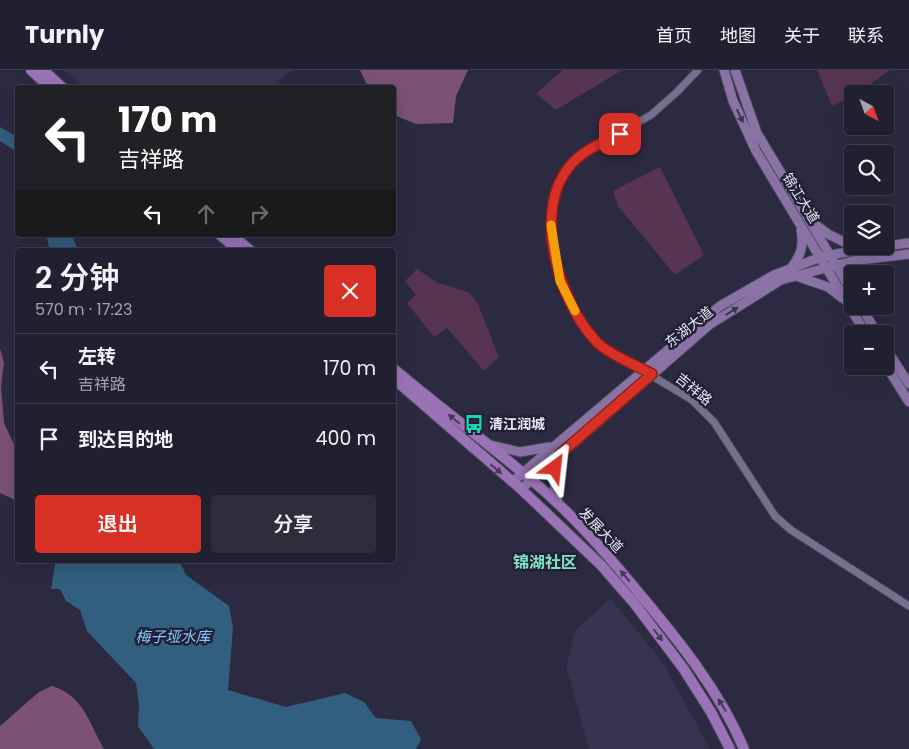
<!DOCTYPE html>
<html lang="zh">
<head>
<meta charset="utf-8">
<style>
  body { margin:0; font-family:Poppins,"Noto Sans SC",sans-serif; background:#2d2d3c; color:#f1f3f6; height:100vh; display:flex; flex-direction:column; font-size:19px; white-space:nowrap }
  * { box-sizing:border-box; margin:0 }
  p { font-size:16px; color:#a2a3ab }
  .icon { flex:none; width:28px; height:28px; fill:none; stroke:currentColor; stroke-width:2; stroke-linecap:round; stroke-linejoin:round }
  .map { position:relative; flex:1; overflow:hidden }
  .sheet { position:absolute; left:15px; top:178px; width:381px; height:315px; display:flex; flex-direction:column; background:#212030; border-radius:5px; box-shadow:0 5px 20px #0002,0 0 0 1px #3e3e4c }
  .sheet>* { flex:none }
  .banner { position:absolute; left:15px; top:15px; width:381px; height:152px; border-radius:5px; box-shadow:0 5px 20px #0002,0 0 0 1px #3e3e4c; background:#202124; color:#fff; overflow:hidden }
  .needle { width:32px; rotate:139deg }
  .buttons { position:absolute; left:844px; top:15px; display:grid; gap:10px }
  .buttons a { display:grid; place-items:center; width:50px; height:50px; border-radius:5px; background:#212030; box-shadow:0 5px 20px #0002,0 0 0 1px #3e3e4c; font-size:25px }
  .pin { position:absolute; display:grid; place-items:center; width:42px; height:42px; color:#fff; margin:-21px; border-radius:10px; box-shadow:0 2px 8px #0006 }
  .me { position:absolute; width:55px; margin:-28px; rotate:30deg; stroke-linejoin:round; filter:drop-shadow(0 0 4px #0008) }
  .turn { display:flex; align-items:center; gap:18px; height:105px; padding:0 20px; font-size:22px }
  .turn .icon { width:65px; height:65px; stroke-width:2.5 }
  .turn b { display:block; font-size:35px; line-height:42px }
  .lanes { display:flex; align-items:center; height:48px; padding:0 20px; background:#0003; justify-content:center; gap:25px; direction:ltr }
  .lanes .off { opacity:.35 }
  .round { display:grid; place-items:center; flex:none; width:52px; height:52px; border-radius:5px; background:#2d2d3c }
  .headline { display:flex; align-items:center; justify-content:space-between; height:85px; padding:0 20px }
  h1 { font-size:30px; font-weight:600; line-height:38px }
  .action { display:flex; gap:10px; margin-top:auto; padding:10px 20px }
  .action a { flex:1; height:58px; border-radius:5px; background:#d93025; color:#fff; font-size:20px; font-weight:600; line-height:58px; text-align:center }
  .action a+a { background:#2d2d3c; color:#f1f3f6 }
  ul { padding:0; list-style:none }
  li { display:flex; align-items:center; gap:15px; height:70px; padding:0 20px; border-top:1px solid #3e3e4c }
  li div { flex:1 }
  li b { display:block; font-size:19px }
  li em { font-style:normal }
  header { display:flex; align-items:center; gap:30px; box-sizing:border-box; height:70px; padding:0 25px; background:#212030; border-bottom:1px solid #3e3e4c }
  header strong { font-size:24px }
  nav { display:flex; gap:28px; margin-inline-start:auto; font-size:18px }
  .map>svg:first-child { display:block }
  .built { fill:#36344f }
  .green { fill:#573452 }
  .forest { fill:#7b5274 }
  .water { fill:#325e7f }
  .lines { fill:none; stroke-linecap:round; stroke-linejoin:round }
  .minor-casing { stroke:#474558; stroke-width:9 }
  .major-casing { stroke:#474558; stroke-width:11 }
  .highway-casing { stroke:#474558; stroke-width:12 }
  .minor { stroke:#73718b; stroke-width:7 }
  .major { stroke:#8a72a5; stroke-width:9 }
  .highway { stroke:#9a73b6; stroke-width:10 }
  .oneway { fill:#3c3451 }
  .oneway2 { fill:#46395c }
  .route-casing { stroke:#8d1f18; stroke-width:12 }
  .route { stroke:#d93025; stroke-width:9 }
  .slow { stroke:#f59e0b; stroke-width:9 }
  .labels { text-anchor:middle; stroke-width:5; stroke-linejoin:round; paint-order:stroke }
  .street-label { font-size:14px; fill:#e7e6f5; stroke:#222035 }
  .poi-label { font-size:14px; font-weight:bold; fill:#e7e6f5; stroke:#222035; text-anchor:start }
  .water-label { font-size:15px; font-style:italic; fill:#83c8fd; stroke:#222035 }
  .quarter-label { font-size:16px; font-weight:bold; fill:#81e3c9; stroke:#222035 }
</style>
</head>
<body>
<header>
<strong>Turnly</strong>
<nav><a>首页</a><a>地图</a><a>关于</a><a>联系</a></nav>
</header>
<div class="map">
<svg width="909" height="679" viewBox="0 0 909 679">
  <rect width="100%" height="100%" fill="#2c2a40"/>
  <path class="built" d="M64,0H292L272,17L84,18Z
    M610,528L662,591L710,679H589L566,596L576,560Z"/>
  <path class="green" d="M563,0H622L556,40L536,24Z
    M817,0H890L856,24H852V26L832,36Z
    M660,97L704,185L675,205L618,136L613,121Z
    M417,199L436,212L470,223L478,234L499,287L484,301L447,258L434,267L407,233L416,225L405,211Z"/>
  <path class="forest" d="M360,0H468L456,26L453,53L416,54L394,45V18L368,17Z
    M0,278L4,293L1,316L4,353L17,381V431L0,423Z
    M52,616C84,626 89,653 104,679H0V656L39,622Z"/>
  <path class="water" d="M0,57L17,67V82L0,71Z
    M46,165H72L78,180H50Z
    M56,490H179L186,505L229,536L233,558L228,620L286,637L345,623L364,632L376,648L411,651L421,669L416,679H154L138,656L139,634L136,613L87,561L80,540L66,531L60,519H51Z"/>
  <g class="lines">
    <g class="minor-casing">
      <path id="minor" d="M698,0L677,22L651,45L588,80L568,97L552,129L551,158L560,211L574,239L594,271L692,330L714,352L775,446L791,460L909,536"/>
    </g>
    <g class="major-casing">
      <path id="major" d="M724,0L733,31L756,81L866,264
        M735,0L757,63L852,222
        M812,152L828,164L852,176
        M885,176L909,173
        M791,198C801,186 804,175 801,160
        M853,204L855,197L862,189
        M796,206L828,217L842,228
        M861,236L877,264
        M885,277L909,314
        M885,294L909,332
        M491,375L520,382L549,377
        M512,412L720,236L774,205L821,187L878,176
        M521,419L709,255L781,210L852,191L909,184
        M559,435C552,418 554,402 560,385"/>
    </g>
    <g class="highway-casing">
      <path id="highway" d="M31,0L50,18
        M43,0L63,18
        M220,165L238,180
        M232,165L250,180
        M394,299C438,336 485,371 529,408C570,441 606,483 639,523C679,571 719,620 744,679
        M394,309L521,419L601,495L634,533L683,598L711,642L730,679"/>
    </g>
    <use href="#minor" class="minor"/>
    <use href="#major" class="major"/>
    <use href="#highway" class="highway"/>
  </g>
  <defs><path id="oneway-solid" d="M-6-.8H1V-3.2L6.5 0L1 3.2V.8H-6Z" transform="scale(1.25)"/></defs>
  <g class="oneway">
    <use href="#oneway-solid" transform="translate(740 46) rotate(65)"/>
    <use href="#oneway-solid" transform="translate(732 241) rotate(-32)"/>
  </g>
  <g class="oneway2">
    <use href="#oneway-solid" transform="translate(454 349) rotate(-140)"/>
    <use href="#oneway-solid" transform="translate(496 399) rotate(40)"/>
    <use href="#oneway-solid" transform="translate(625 506) rotate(-130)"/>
    <use href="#oneway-solid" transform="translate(658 565) rotate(53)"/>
    <use href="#oneway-solid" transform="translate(722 635) rotate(-122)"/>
  </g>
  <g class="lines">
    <g class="route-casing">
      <path id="route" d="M555,398L560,384L652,304C636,295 605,283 594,269C559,230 532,142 569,97C581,81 602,73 620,64"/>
    </g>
    <use href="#route" class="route"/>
    <path class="slow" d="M551,155L560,211L575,241"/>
  </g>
  <defs>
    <g id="bus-bare" transform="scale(1.5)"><path d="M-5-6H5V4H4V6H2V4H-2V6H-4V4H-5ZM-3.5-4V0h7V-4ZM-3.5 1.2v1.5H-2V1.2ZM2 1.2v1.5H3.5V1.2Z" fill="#18d5b2" stroke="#222035" stroke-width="2.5" paint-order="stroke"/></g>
  </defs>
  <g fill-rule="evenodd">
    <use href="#bus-bare" x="474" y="354"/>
  </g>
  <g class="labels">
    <g class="street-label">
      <text transform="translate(801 128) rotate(58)" y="5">锦江大道</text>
      <text transform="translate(689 257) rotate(-38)" y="5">东湖大道</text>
      <text transform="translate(694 319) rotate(39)" y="5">吉祥路</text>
      <text transform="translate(601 460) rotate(46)" y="5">发展大道</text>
    </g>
    <g class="poi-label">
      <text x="489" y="359">清江润城</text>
    </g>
    <g class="water-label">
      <text x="173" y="572">梅子垭水库</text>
    </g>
    <g class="quarter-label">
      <text x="545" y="498">锦湖社区</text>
    </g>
  </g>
</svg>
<div class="buttons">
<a><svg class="needle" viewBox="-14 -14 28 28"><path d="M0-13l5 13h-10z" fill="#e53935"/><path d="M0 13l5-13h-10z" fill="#a2a3ab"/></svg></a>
<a><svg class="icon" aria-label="search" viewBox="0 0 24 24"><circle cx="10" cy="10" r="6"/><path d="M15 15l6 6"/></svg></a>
<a><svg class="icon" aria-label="layers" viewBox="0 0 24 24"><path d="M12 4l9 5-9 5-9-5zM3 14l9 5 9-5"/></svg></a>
<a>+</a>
<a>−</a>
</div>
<div class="pin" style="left:620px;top:64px;background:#d93025"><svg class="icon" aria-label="arrive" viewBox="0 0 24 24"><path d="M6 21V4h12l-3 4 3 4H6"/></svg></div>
<svg class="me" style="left:555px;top:398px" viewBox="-20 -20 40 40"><path d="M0-17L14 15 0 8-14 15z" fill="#d93025" stroke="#fff" stroke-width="4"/></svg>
<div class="banner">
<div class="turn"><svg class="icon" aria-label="left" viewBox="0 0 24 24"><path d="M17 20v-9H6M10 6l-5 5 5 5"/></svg><div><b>170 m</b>吉祥路</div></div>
<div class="lanes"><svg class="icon" aria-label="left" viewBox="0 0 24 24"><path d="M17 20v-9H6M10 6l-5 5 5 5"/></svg><svg class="icon off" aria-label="ahead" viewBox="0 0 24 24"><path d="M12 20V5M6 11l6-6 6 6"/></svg><svg class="icon off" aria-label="right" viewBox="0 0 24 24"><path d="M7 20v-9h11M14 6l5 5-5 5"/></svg></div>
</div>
<section class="sheet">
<div class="headline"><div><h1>2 分钟</h1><p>570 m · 17:23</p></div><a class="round" style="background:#d93025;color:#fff"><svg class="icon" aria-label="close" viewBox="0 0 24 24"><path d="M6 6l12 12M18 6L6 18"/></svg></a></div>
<ul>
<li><svg class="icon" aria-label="left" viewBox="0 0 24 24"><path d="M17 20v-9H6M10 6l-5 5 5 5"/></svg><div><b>左转</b><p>吉祥路</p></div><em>170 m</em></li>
<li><svg class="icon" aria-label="arrive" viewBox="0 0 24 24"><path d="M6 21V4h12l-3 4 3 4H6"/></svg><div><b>到达目的地</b></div><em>400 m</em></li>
</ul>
<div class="action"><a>退出</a><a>分享</a></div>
</section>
</div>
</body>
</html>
